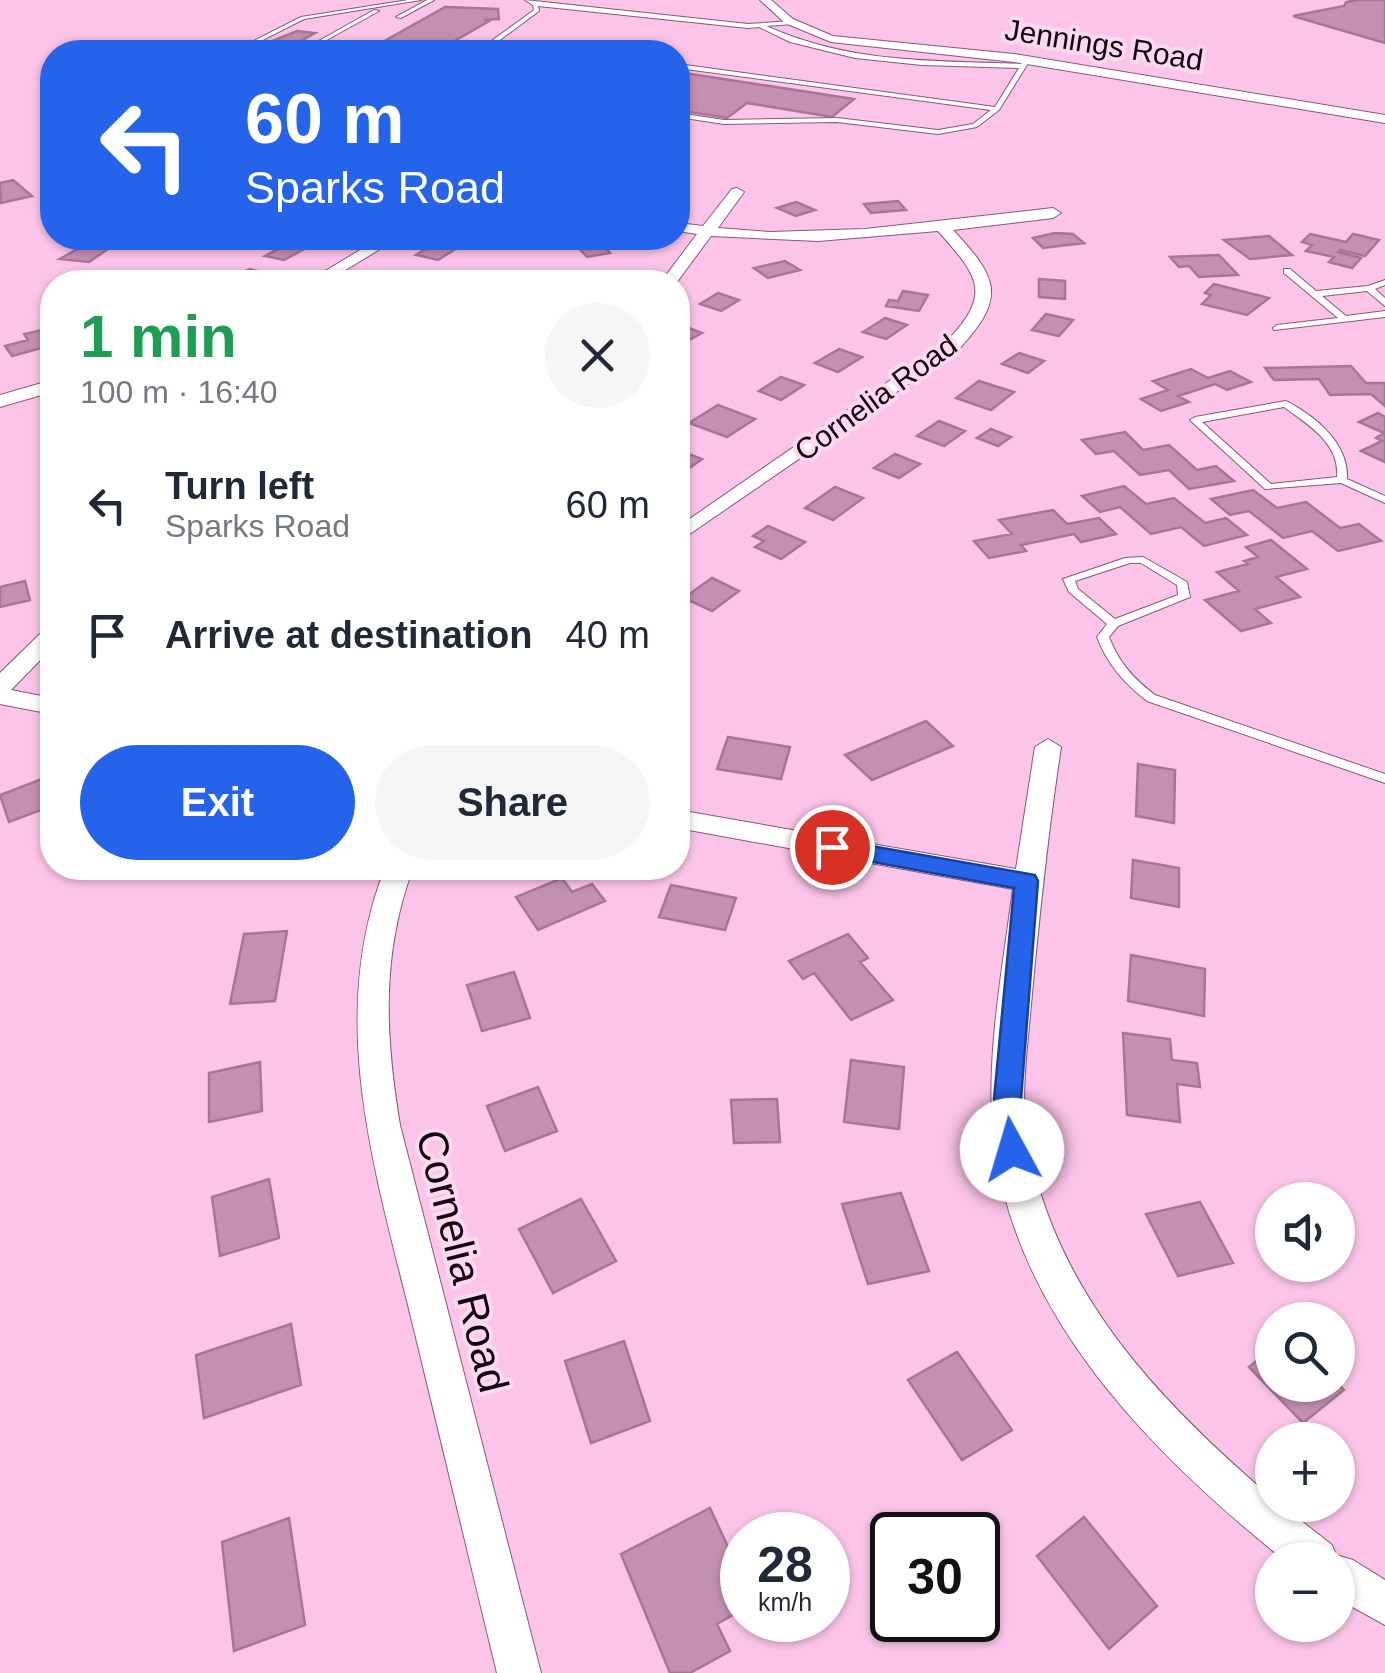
<!DOCTYPE html>
<html lang="en">
<head>
<meta charset="utf-8">
<style>
  body { margin:0; font-family:Helvetica,sans-serif; background:#f6f6f7; color:#1f2937; height:100vh; display:flex; flex-direction:column; font-size:38px; white-space:nowrap }
  * { box-sizing:border-box; margin:0 }
  p { font-size:32px; color:#747a83 }
  .icon { flex:none; width:55px; height:55px; fill:none; stroke:currentColor; stroke-width:2; stroke-linecap:round; stroke-linejoin:round }
  .map { position:relative; flex:1; overflow:hidden }
  .side { position:absolute; left:40px; top:270px; width:650px; height:610px; display:flex; flex-direction:column; background:#fff; border-radius:40px; box-shadow:0 2px 8px #0004 }
  .side>* { flex:none }
  .guide { position:absolute; left:40px; top:40px; width:650px; height:210px; border-radius:40px; box-shadow:0 2px 8px #0004; background:#2563eb; color:#fff; overflow:hidden }
  .controls { position:absolute; left:1255px; top:1182px; display:grid; gap:20px }
  .controls a { display:grid; place-items:center; width:100px; height:100px; border-radius:50%; background:#fff; box-shadow:0 2px 8px #0004; font-size:50px }
  .speed { position:absolute; left:720px; top:1512px; display:flex; gap:20px; font-size:50px; font-weight:700; text-align:center }
  .speed>* { display:grid; place-content:center; width:130px; height:130px; border-radius:50%; background:#fff; box-shadow:0 2px 8px #0004; line-height:1 }
  .speed small { font-size:25px; font-weight:400 }
  .speed .limit { border:5px solid #111; border-radius:15px; background:#fff; color:#111 }
  .pin { position:absolute; display:grid; place-items:center; width:85px; height:85px; color:#fff; margin:-42px; border:5px solid #fff; border-radius:50%; box-shadow:0 2px 10px #0007 }
  .me { position:absolute; width:110px; margin:-55px; rotate:354deg; stroke-linejoin:round; filter:drop-shadow(0 0 8px #0008) }
  .turn { display:flex; align-items:center; gap:35px; height:210px; padding:0 40px; font-size:45px }
  .turn .icon { width:130px; height:130px; stroke-width:2.5 }
  .turn b { display:block; font-size:70px; line-height:85px }
  .round { display:grid; place-items:center; flex:none; width:105px; height:105px; border-radius:52px; background:#f6f6f7 }
  .head { display:flex; align-items:center; justify-content:space-between; height:170px; padding:0 40px }
  h1 { font-size:60px; font-weight:700; line-height:75px; color:#1e9e55 }
  .action { display:flex; gap:20px; margin-top:auto; padding:20px 40px }
  .action a { flex:1; height:115px; border-radius:60px; background:#2563eb; color:#fff; font-size:40px; font-weight:700; line-height:115px; text-align:center }
  .action a+a { background:#f6f6f7; color:#1f2937 }
  ul { padding:0; list-style:none }
  li { display:flex; align-items:center; gap:30px; height:130px; padding:0 40px }
  li div { flex:1 }
  li b { display:block; font-size:38px }
  li em { font-style:normal }
  .map>svg:first-child { display:block }
  .building { fill:#c490b2; stroke:#a87597; stroke-width:2.5 }
  .lines { fill:none; stroke-linecap:round; stroke-linejoin:round }
  .service-casing { stroke:#895879; stroke-width:2 }
  .minor-casing { stroke:#895879; stroke-width:2 }
  .service { fill:#fff; fill-rule:evenodd }
  .minor { fill:#fff; fill-rule:evenodd }
  .route { fill:#2563eb; stroke:#184099; stroke-width:2.5 }
  .labels { text-anchor:middle; stroke-width:8; stroke-linejoin:round; paint-order:stroke }
  .far-street-label { font-size:30px; fill:#160510; stroke:#fbd9ef }
  .near-street-label { font-size:42px; fill:#160510; stroke:#fbd9ef }
</style>
</head>
<body>
<div class="map">
<svg width="1385" height="1673" viewBox="0 0 1385 1673">
  <rect width="100%" height="100%" fill="#fbc4e8"/>
  <path class="building" d="M1357,0H1385V43L1293,16L1344,6L1346,2Z
    M445,7L498,9L499,19L484,20H491L435,52H365Z
    M297,31L315,33L281,52H245Z
    M678,72L854,99L832,117L747,103L727,118L678,110Z
    M13,180L32,196L1,203L0,183Z
    M898,201L906,210L871,213L864,204Z
    M796,202L815,210L796,216L777,208Z
    M1055,233L1073,234L1084,243L1043,248L1033,238Z
    M1310,234L1346,242L1353,234L1379,240L1365,256L1340,250L1338,252L1361,258L1352,268L1329,262L1334,257L1306,251L1312,245L1302,242Z
    M1269,236L1292,255L1250,259L1224,240Z
    M96,238L121,240L89,262L60,259Z
    M599,241L610,253L587,257L576,245Z
    M289,243L308,247L284,260L265,256Z
    M435,243L457,248L438,260L416,255Z
    M1219,255L1238,275L1199,277L1189,266L1179,267L1170,257Z
    M785,261L800,270L768,278L754,268Z
    M250,269L271,275L256,282H222Z
    M1039,279L1065,281V299L1039,297Z
    M1214,284L1269,298L1247,315L1202,304L1211,295L1205,293Z
    M903,291L928,295L919,311L886,306L889,300L898,301Z
    M718,293L739,300L721,311L700,304Z
    M1046,314L1073,320L1059,336L1032,330Z
    M885,318L907,325L886,339L863,332Z
    M681,325L702,333L678,346V327Z
    M51,328L52,345L12,356L5,346L28,340L24,334Z
    M839,349L862,357L838,372L815,363Z
    M1019,353L1044,361L1028,373L1002,364Z
    M1351,366L1366,383H1385V406L1371,394L1330,395L1319,379L1274,380L1265,368Z
    M1191,369L1208,378L1230,371L1251,382L1227,390L1215,384L1178,396L1189,402L1161,411L1141,399L1168,390L1153,381Z
    M781,377L804,385L781,400L759,391Z
    M979,381L1014,392L991,410L956,398Z
    M718,405L755,419L727,437L689,423Z
    M1378,413L1385,417V462L1361,451L1382,441L1376,438L1384,433L1359,422Z
    M939,421L965,431L944,446L917,436Z
    M991,429L1011,437L998,446L977,438Z
    M1125,432L1143,450L1169,445L1197,470L1216,466L1234,481L1189,489L1169,470L1140,475L1114,451L1096,454L1082,440Z
    M678,450L702,459L678,476Z
    M895,454L920,464L899,478L874,468Z
    M1124,486L1146,504L1174,498L1205,523L1226,518L1247,535L1204,546L1181,527L1151,534L1120,507L1100,512L1082,496Z
    M835,487L863,498L833,520L805,508Z
    M1253,490L1277,508L1306,502L1340,528L1359,524L1381,541L1338,551L1312,531L1283,538L1249,511L1230,515L1211,499Z
    M1053,510L1067,524L1099,518L1116,534L1081,542L1074,534L1021,545L1026,551L989,558L974,541L1012,534L999,520Z
    M768,526L805,542L781,559L755,547L764,541L753,536Z
    M1271,540L1307,569L1276,577L1300,597L1255,609L1271,623L1241,631L1205,600L1239,591L1217,572L1248,564L1244,561L1258,557L1246,547Z
    M712,578L739,591L712,611L684,598Z
    M25,581L30,600L0,607V587Z
    M926,721L953,746L872,780L845,755Z
    M728,737L790,747L781,779L717,769Z
    M1138,764L1175,770L1174,823L1136,816Z
    M52,775V806L9,822L0,795Z
    M1133,860L1179,868V907L1131,898Z
    M562,878L572,892L592,884L605,901L538,930L516,897Z
    M671,885L736,898L725,930L659,917Z
    M287,931L275,1001L230,1004L244,934Z
    M848,934L868,958L860,962L893,1000L851,1020L814,973L803,979L789,961Z
    M1131,955L1205,969L1204,1016L1128,1001Z
    M514,972L530,1018L482,1031L467,985Z
    M1123,1033L1170,1039L1172,1060L1197,1063L1200,1087L1177,1084L1180,1122L1127,1115Z
    M851,1060L904,1067L899,1129L844,1122Z
    M260,1062L262,1111L209,1122V1073Z
    M538,1087L557,1131L505,1151L487,1106Z
    M777,1099L780,1142L734,1143L731,1100Z
    M269,1179L279,1238L220,1256L212,1197Z
    M901,1193L929,1271L868,1284L842,1204Z
    M581,1199L616,1261L553,1293L519,1229Z
    M1200,1202L1233,1263L1178,1276L1146,1214Z
    M291,1324L301,1385L204,1418L196,1355Z
    M624,1341L650,1421L591,1443L565,1361Z
    M1272,1348V1385L1338,1384L1344,1390L1303,1423L1249,1367Z
    M957,1352L1012,1430L962,1460L908,1380Z
    M710,1508L742,1577V1610L717,1624L730,1651L690,1673H670L621,1554Z
    M1084,1517L1157,1606L1109,1649L1037,1556Z
    M289,1518L305,1625L234,1651L222,1542Z"/>
  <g class="lines">
    <g class="service-casing">
      <path id="service" d="M408,0H421L304,19L239,52H232L301,17Z
        M427,0H434L401,18L396,17Z
        M525,0L748,24L791,21L793,24L766,26C851,64 931,60 1021,64L1025,59L1030,60L999,110L977,127L938,134L837,122L724,124L678,117V113L724,120L837,118L938,130L973,124L991,110L678,68V64L995,107L1019,68L922,65L855,58L790,42L759,27L748,28L538,6L539,11L493,45L536,50L539,52L486,47V45L534,10L533,5Z
        M374,10L379,11L305,52H299Z
        M1284,269H1290L1316,291L1368,286L1385,280V285L1375,289L1385,298V306L1367,291L1322,296L1346,316L1385,311V317L1274,330L1273,328L1277,325L1338,318L1284,273Z
        M1286,401C1315,416 1349,443 1347,479L1385,496V503L1341,483L1265,489L1190,420L1195,417ZM1284,407C1308,425 1340,443 1337,477L1271,484L1202,422Z
        M1143,557L1187,582L1190,597L1118,626L1109,637C1119,663 1134,679 1155,695L1385,774V783L1147,701C1124,683 1107,664 1097,637L1107,624L1069,592L1063,579L1125,558ZM1130,563H1141L1177,585L1178,595L1115,619L1078,589L1075,581Z"/>
    </g>
    <g class="minor-casing">
      <path id="minor" d="M760,0H771L793,19L833,36L1014,54L1385,115V123L1014,62L831,42L785,23Z
        M737,188L744,192L718,228L770,232L865,229L1053,208L1061,213L1053,218L953,230C998,278 1007,297 959,349L678,542V527L947,341C993,293 978,276 938,231L818,241L711,236L677,282H661L697,234L678,231V223L703,226L732,189Z
        M380,238H398L326,282H307Z
        M52,380V392L0,407V395Z
        M52,628V648L11,690L52,698V714L0,704V673L44,630Z
        M1048,739L1061,747C1048,833 1039,918 1031,1005C1027,1052 1019,1102 1029,1149C1059,1297 1161,1403 1272,1498V1505H1281L1332,1545L1336,1555L1353,1560L1385,1580V1625L1338,1599V1560H1284C1150,1452 1010,1312 993,1131C986,1055 1003,965 1013,889L678,828V810L1016,869L1035,747Z
        M385,868H413C381,954 385,1035 400,1125L541,1673H497C470,1563 444,1452 417,1342C380,1185 323,1025 385,868Z"/>
    </g>
    <use href="#service" class="service"/>
    <use href="#minor" class="minor"/>
  </g>
  <path class="route" d="M832,839L1035,875L1038,881L1021,1099L1026,1150L1022,1158L1012,1162L1002,1158L994,1099L1014,888L824,853L821,847Z"/>
  <g class="labels">
    <g class="far-street-label">
      <text transform="translate(1104 45) rotate(9)" y="10">Jennings Road</text>
      <text transform="translate(876 398) rotate(-36)" y="10">Cornelia Road</text>
    </g>
    <g class="near-street-label">
      <text transform="translate(463 1261) rotate(76)" y="15">Cornelia Road</text>
    </g>
  </g>
</svg>
<div class="controls">
<a><svg class="icon" aria-label="sound" viewBox="0 0 24 24"><path d="M4 9h4l5-4v14l-5-4H4zM17 9q2 3 0 6"/></svg></a>
<a><svg class="icon" aria-label="search" viewBox="0 0 24 24"><circle cx="10" cy="10" r="6"/><path d="M15 15l6 6"/></svg></a>
<a>+</a>
<a>−</a>
</div>
<div class="speed"><div>28<small>km/h</small></div><div class="limit">30</div></div>
<div class="pin" style="left:832px;top:847px;background:#d93025"><svg class="icon" aria-label="arrive" viewBox="0 0 24 24"><path d="M6 21V4h12l-3 4 3 4H6"/></svg></div>
<svg class="me" style="left:1012px;top:1150px" viewBox="-20 -20 40 40"><circle r="19" fill="#fff"/><path d="M0-13L10 11 0 6-10 11z" fill="#2563eb"/></svg>
<div class="guide">
<div class="turn"><svg class="icon" aria-label="left" viewBox="0 0 24 24"><path d="M17 20v-9H6M10 6l-5 5 5 5"/></svg><div><b>60 m</b>Sparks Road</div></div>
</div>
<section class="side">
<div class="head"><div><h1>1 min</h1><p>100 m · 16:40</p></div><a class="round"><svg class="icon" aria-label="close" viewBox="0 0 24 24"><path d="M6 6l12 12M18 6L6 18"/></svg></a></div>
<ul>
<li><svg class="icon" aria-label="left" viewBox="0 0 24 24"><path d="M17 20v-9H6M10 6l-5 5 5 5"/></svg><div><b>Turn left</b><p>Sparks Road</p></div><em>60 m</em></li>
<li><svg class="icon" aria-label="arrive" viewBox="0 0 24 24"><path d="M6 21V4h12l-3 4 3 4H6"/></svg><div><b>Arrive at destination</b></div><em>40 m</em></li>
</ul>
<div class="action"><a>Exit</a><a>Share</a></div>
</section>
</div>
</body>
</html>
